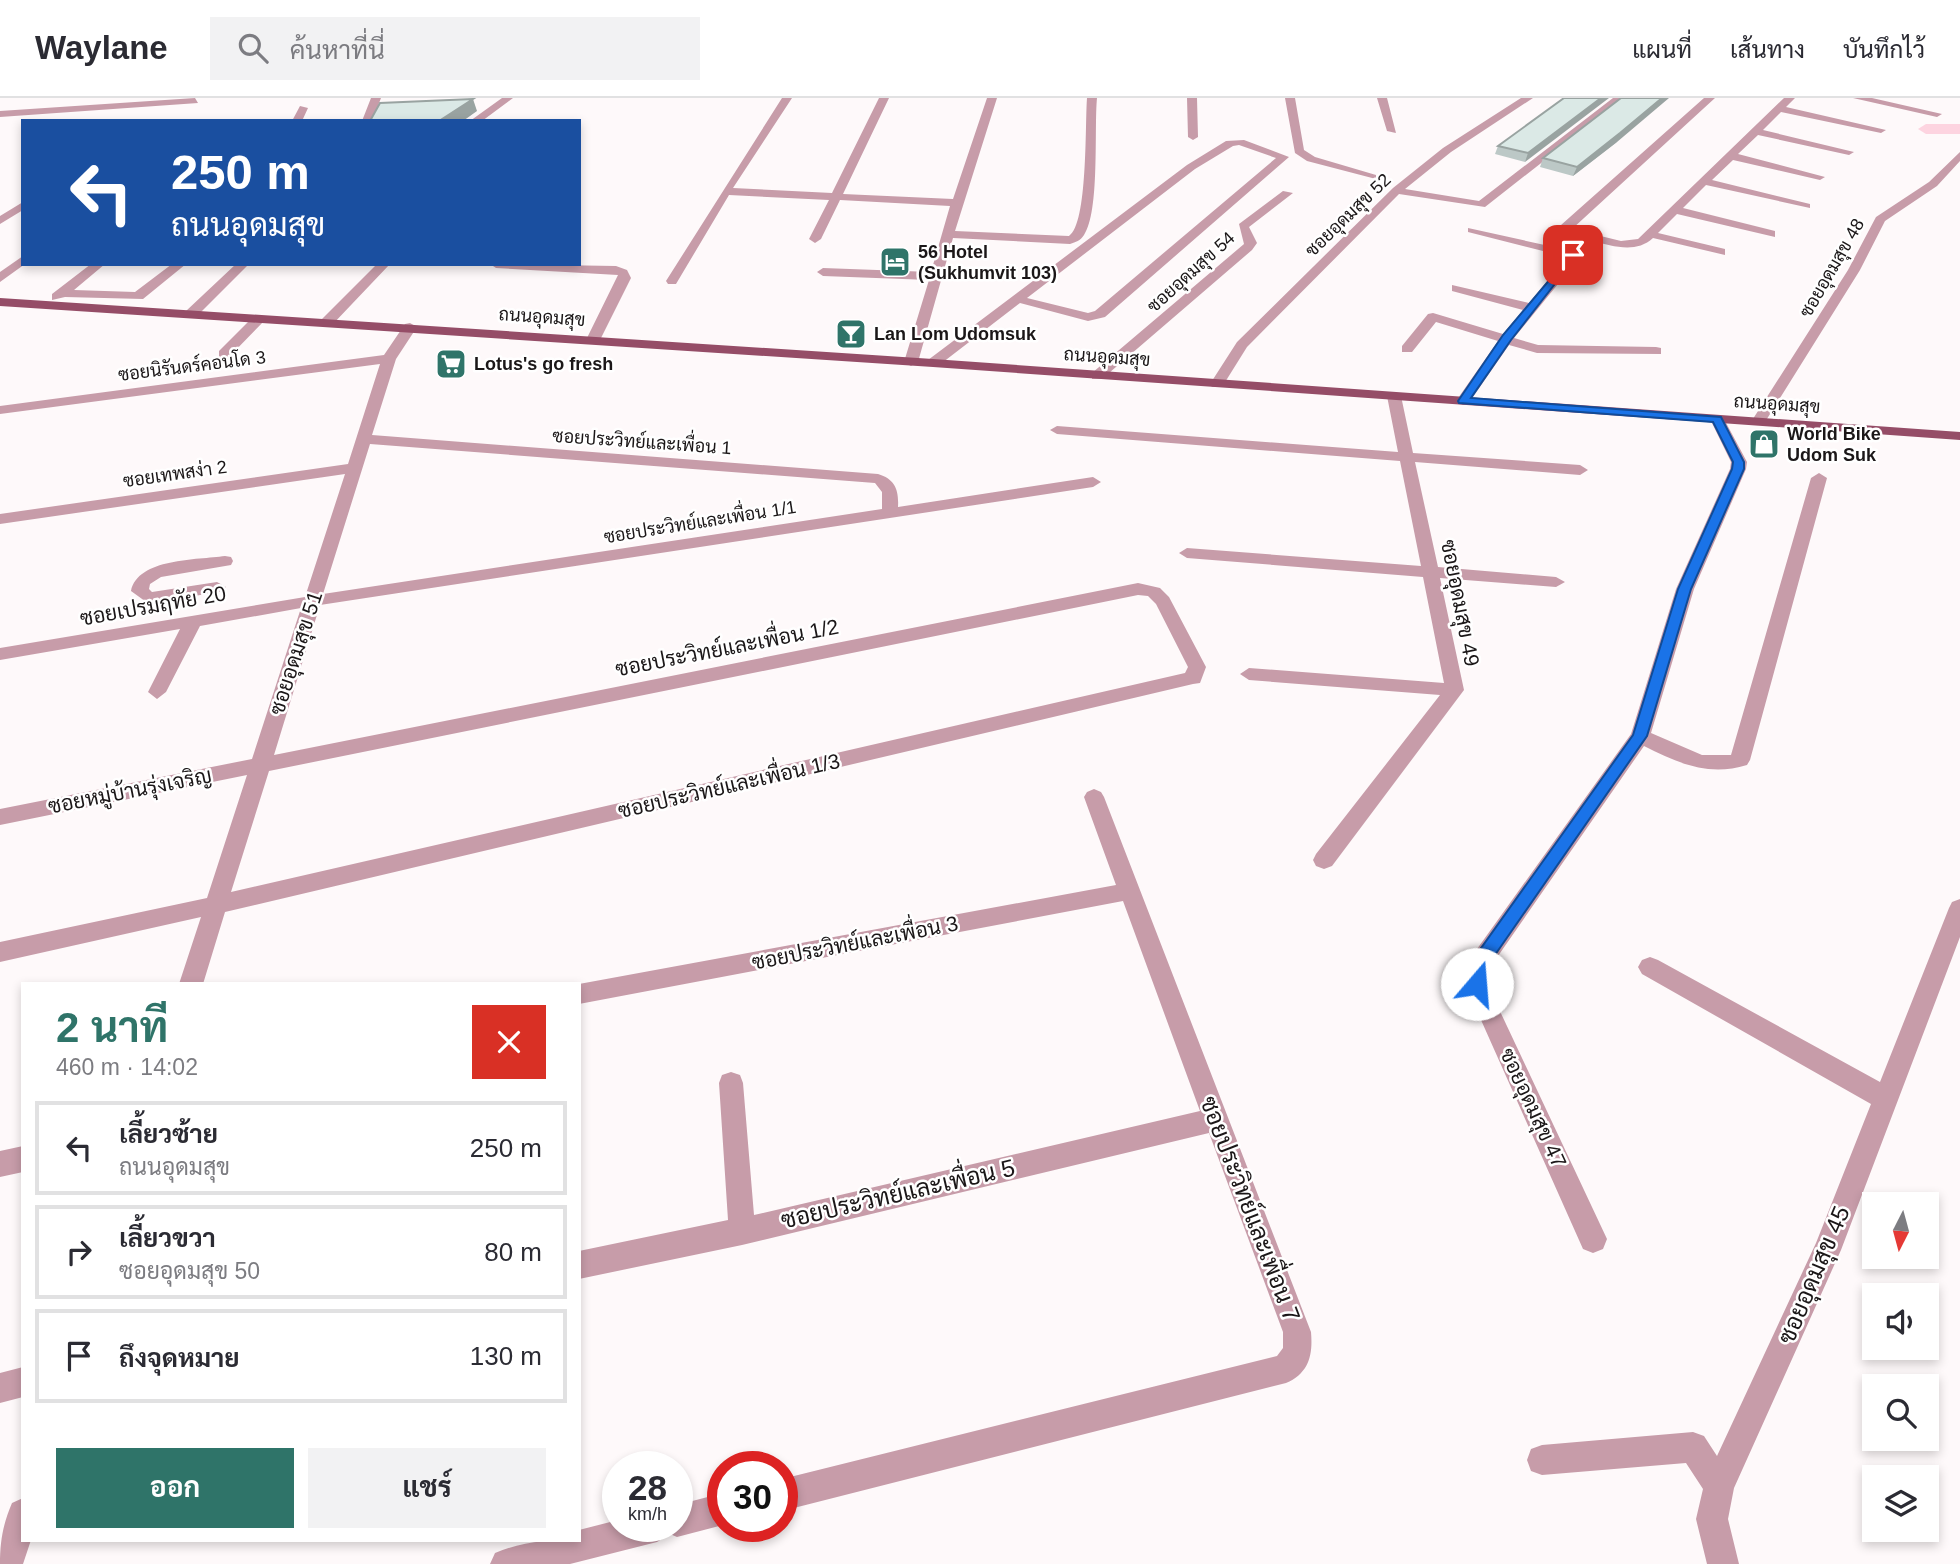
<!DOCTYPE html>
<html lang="th">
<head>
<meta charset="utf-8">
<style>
  body { margin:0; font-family:Helvetica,Sarabun,sans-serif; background:#f2f2f3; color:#2b2b33; height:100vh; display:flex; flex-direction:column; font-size:26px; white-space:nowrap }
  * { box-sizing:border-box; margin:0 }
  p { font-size:23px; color:#7c7c81 }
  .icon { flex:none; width:38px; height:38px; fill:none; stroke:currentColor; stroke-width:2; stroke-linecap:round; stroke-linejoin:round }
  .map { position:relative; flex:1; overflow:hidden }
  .drawer { position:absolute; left:21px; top:884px; width:560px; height:560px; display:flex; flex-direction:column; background:#fff; border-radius:0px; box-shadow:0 4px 10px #0003 }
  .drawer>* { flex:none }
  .top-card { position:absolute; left:21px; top:21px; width:560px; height:147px; border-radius:0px; box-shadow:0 4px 10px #0003; background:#1a4fa0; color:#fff; overflow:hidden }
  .needle { width:46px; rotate:186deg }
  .controls { position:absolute; left:1862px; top:1094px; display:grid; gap:14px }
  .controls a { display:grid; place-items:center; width:77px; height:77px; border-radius:0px; background:#fff; box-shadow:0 4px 10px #0003; font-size:35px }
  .speed { position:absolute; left:602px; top:1353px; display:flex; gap:14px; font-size:35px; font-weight:700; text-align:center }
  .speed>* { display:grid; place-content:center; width:91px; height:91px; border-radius:50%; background:#fff; box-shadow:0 4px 10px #0003; line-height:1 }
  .speed small { font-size:18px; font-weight:400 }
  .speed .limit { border:10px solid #d22; background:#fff; color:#111 }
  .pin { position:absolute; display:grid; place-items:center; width:60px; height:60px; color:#fff; margin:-30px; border-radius:14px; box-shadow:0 4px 10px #0006 }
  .me { position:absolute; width:77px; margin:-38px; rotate:18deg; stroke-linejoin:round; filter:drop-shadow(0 0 5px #0008) }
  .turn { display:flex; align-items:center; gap:24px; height:147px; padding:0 35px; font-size:32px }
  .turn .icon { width:91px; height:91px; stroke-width:2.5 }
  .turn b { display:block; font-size:49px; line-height:60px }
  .round { display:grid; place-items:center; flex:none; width:74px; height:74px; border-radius:0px; background:#f2f2f3 }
  .summary { display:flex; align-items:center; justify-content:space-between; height:119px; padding:0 35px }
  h1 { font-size:42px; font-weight:700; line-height:52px; color:#2f7469 }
  .cta { display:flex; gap:14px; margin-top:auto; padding:14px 35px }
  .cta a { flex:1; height:80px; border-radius:0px; background:#2f7469; color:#fff; font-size:28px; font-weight:700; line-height:80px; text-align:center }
  .cta a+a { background:#f2f2f3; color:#2b2b33 }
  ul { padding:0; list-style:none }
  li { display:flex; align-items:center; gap:21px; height:94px; margin:0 14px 10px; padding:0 21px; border:4px solid #e1e1e2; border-radius:0px }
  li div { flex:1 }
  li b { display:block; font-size:26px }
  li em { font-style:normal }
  header { display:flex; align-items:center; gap:42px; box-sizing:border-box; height:98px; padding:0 35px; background:#fff; border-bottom:2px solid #e1e1e2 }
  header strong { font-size:33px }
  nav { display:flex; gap:38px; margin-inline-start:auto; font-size:24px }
  .search { width:490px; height:63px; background:#f2f2f3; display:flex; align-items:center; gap:18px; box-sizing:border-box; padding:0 24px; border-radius:0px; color:#7c7c81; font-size:26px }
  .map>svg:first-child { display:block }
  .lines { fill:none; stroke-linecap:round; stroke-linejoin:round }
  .canal { fill:#fdd4e0; fill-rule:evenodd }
  .minor { fill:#c79ca9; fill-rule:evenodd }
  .major { fill:#954d67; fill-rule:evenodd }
  .wall { fill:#bcc8c6 }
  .shaded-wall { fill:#99a3a1 }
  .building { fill:#dbe9e6; stroke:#99a3a1; stroke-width:2 }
  .route { fill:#1a73e8; stroke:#114b97; stroke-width:2 }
  .labels { text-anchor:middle; stroke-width:5; stroke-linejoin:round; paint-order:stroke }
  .far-street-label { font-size:18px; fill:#1b1718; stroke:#fff }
  .far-poi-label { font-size:18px; font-weight:bold; fill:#1b1718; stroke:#fff; text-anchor:start }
  .street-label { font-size:21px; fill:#1b1718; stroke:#fff }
  .near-street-label { font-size:24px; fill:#1b1718; stroke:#fff }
</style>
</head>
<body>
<header>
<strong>Waylane</strong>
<div class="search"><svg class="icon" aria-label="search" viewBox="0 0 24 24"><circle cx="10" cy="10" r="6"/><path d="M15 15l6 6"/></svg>ค้นหาที่นี่</div>
<nav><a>แผนที่</a><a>เส้นทาง</a><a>บันทึกไว้</a></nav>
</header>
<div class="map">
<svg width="1960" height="1466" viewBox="0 0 1960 1466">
  <rect width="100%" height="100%" fill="#fef9fa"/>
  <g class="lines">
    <path class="canal" d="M1960,26V36H1926L1918,31L1926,26Z"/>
    <path class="minor" d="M195,0L198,5L0,19V13Z
      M371,0H381L372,23H362Z
      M502,0H513L482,23H470Z
      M782,0H792L733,90L832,95L879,0H889L843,96L953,101L987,0H997L955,133L1069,138C1088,126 1085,26 1087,0H1097C1094,31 1100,114 1084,137C1080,143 1076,144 1070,146L953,140L918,264L911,268L904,264L929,182L823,178L817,174L823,170L931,174L950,108L840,102L821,141L815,145L809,141L829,102L729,97L676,186H668L666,183Z
      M1187,0H1197L1198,39L1193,42L1188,39Z
      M1285,0H1295L1304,52L1315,59L1376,77V81L1307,63L1295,55Z
      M1377,0H1387L1396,35L1387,33Z
      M1521,0H1533L1451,54L1405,91L1479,103L1613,0H1624L1485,109L1399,96L1247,249L1222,289H1212L1210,286L1237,244L1393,90L1443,50Z
      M1704,0H1715L1572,131L1621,143L1638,141L1784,0H1795L1786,9L1886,32L1881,35L1781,14L1763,32L1854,54L1849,57L1758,37L1738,56L1825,79L1820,82L1733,62L1712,82L1810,106V110L1706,87L1683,110L1775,133V139L1677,116L1658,135L1725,151V157L1653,140C1636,156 1612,148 1593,143L1514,240L1538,247L1656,249L1661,250V256L1537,255L1509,247L1468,306L1463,307L1456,303L1498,243L1436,224L1412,254H1402V248L1428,216L1433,215L1503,236L1523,212L1452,193V187L1529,205L1567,159L1468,134V130L1572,153L1582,140L1564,135L1561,127Z
      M1853,0H1872L1942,16L1937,19Z
      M300,8L308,10L302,23H292Z
      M1244,42L1289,59L1105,219L1088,223L1020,205L938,268H928V262L1187,67L1226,43ZM1239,47L1276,60L1095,213L1088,215L1027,200L1195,71L1233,48Z
      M1960,54V63L1937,88L1885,123L1860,172L1765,324L1763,327H1753L1751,324L1848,172L1876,119L1929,84Z
      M1283,93L1293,95L1249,129L1257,145L1252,152L1102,281H1092V275L1244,146L1239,126Z
      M23,104V112L0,126V118Z
      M23,158L25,166L0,184V174Z
      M91,166H105L74,192L135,194L172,166H186L143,201L65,199L52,202V196Z
      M236,166H249L196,219H186V213Z
      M377,166H390L332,227H322V221Z
      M490,166L616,168L627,172L631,180L600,242L593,246L586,242L618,177L496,170Z
      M255,217L267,220L229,259H219V253Z
      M410,225L417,229L396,261L372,337L878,376C895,381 899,392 898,409L1093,379L1101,384L1093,389L320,507L274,657L1138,485L1160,490L1169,499L1206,569L1200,585L1193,586L225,814L203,886H179L201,819L0,864V844L207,800L247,677L0,727V711L252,661L301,510L200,528L166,594L157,601L148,594L180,531L0,562V550L305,499L345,376L0,426V416L348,366L380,266L0,316V308L384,257L405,226ZM370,346L875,385L882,394V411L323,496ZM1138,497L1148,498L1156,506L1188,569L1185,575L231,794L269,673Z
      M1394,294L1401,298L1413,355L1580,367L1588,372L1580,377L1415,364L1438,469L1556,479L1565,484L1556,489L1440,480L1464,592L1332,768L1324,771L1316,768L1313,762L1316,756L1440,597L1249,582L1240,576L1249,570L1444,585L1423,479L1187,460L1179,455L1187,450L1421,468L1400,363L1057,336L1050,332L1057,328L1398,354L1387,298Z
      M1717,317L1724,321L1747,364L1746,371L1694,491L1651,635L1702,657H1731L1811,380L1819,375L1827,380L1750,662L1747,667C1708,679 1678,665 1644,648L1491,868L1489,886L1498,909L1607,1141L1603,1151L1593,1155L1583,1151L1465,886L1472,858L1631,636L1676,491L1730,371L1731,364L1710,321Z
      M225,458L231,459L233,463L231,467L161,479L150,486L149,491L152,494L217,484L226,489L223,493L149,506L131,493C138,460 197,462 225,458Z
      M1094,691L1101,694L1104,699L1311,1234C1313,1257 1309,1275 1286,1285L782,1413V1381L1277,1258L1283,1250V1234L1209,1035L742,1147L579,1181V1153L728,1122L719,985L722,977L731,974L740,977L743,985L754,1117L1200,1013L1123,803L579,906V886L1116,787L1084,699L1087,694Z
      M1960,801V839L1841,1152L1734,1390L1728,1421L1739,1466H1707L1696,1421L1703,1391L1686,1365L1542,1377L1531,1373L1527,1362L1531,1351L1542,1347L1693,1334L1704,1338L1717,1358L1816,1145L1871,1006L1642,876L1638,869L1642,862L1650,859L1658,862L1880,984L1949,810L1952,804Z
      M23,1048V1074L0,1079V1053Z
      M23,1269V1299L0,1305V1275Z
      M723,1395V1427L677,1439L670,1436L657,1444L570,1466H490L495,1455C523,1443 549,1442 579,1442V1432L618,1422V1428H677V1407Z
      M23,1400V1442H31L23,1466H0C0,1443 3,1426 12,1405Z"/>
    <path class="major" d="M0,200L933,261L1960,334V342L933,269L0,208Z"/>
  </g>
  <path class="wall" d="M1564,0L1525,64L1495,56L1498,48Z
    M1617,44L1573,78L1540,69L1543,60Z"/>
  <path class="shaded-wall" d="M1601,0H1609L1525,64L1528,55Z
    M1662,0H1669L1617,44L1573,78L1577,69Z
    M473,1L477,13L463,23H439Z"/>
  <path class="building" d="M1564,0H1601L1528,55L1498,48Z
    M1621,0H1662L1620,35L1577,69L1543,60Z
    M473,1L439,23H370L380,5Z"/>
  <path class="route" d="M1573,154L1576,159L1511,242L1471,300L1721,319L1744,364V371L1691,491L1647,638L1488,867L1486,886L1477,894L1468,886L1474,860L1633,637L1678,491L1732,371L1733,364L1713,324L1459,305L1458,303L1503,237Z"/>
  <defs>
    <g id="hotel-square" transform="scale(1.575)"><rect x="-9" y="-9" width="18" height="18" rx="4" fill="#2f7469" stroke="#fff"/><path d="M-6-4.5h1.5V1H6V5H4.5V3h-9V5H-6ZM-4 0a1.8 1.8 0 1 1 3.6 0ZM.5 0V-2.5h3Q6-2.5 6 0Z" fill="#fff"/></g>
    <g id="bar-square" transform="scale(1.575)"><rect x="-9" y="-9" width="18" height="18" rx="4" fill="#2f7469" stroke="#fff"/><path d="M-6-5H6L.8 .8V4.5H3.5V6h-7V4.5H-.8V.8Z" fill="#fff"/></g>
    <g id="supermarket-square" transform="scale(1.575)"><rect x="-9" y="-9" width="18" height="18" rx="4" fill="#2f7469" stroke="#fff"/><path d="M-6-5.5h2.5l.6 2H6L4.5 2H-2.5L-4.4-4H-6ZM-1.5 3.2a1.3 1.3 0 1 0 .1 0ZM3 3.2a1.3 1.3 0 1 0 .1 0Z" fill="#fff"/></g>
    <g id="shop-square" transform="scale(1.575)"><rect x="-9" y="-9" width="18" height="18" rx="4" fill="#2f7469" stroke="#fff"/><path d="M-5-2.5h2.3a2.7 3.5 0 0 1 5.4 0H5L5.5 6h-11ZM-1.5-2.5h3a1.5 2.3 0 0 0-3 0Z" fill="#fff"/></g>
  </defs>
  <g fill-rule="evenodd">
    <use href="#hotel-square" x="895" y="164"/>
    <use href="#bar-square" x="851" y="236"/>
    <use href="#supermarket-square" x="451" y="266"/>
    <use href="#shop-square" x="1764" y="346"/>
  </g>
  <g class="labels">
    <g class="far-street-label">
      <text transform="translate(1348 117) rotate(-44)" y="6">ซอยอุดมสุข 52</text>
      <text transform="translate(1832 170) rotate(-60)" y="6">ซอยอุดมสุข 48</text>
      <text transform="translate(1191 174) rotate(-42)" y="6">ซอยอุดมสุข 54</text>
      <text transform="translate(542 219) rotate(4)" y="6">ถนนอุดมสุข</text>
      <text transform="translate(1107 259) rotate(4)" y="6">ถนนอุดมสุข</text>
      <text transform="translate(192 268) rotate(-7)" y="6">ซอยนิรันดร์คอนโด 3</text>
      <text transform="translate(1777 306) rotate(4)" y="6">ถนนอุดมสุข</text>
      <text transform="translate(642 344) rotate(4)" y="6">ซอยประวิทย์และเพื่อน 1</text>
      <text transform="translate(175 376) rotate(-8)" y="6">ซอยเทพสง่า 2</text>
      <text transform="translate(700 424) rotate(-9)" y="6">ซอยประวิทย์และเพื่อน 1/1</text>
    </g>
    <g class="far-poi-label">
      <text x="918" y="160">56 Hotel<tspan x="918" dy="21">(Sukhumvit 103)</tspan></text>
      <text x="874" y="242">Lan Lom Udomsuk</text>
      <text x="474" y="272">Lotus's go fresh</text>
      <text x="1787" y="342">World Bike<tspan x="1787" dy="21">Udom Suk</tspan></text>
    </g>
    <g class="street-label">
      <text transform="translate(1460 505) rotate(79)" y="7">ซอยอุดมสุข 49</text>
      <text transform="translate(153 508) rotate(-10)" y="7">ซอยเปรมฤทัย 20</text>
      <text transform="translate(727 550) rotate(-11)" y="7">ซอยประวิทย์และเพื่อน 1/2</text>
      <text transform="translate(296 555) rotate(-72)" y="7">ซอยอุดมสุข 51</text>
      <text transform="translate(729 688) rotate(-13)" y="7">ซอยประวิทย์และเพื่อน 1/3</text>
      <text transform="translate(130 693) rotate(-11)" y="7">ซอยหมู่บ้านรุ่งเจริญ</text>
      <text transform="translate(855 845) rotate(-11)" y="7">ซอยประวิทย์และเพื่อน 3</text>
      <text transform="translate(1533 1010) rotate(65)" y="7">ซอยอุดมสุข 47</text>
    </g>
    <g class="near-street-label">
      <text transform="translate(898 1096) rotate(-13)" y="8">ซอยประวิทย์และเพื่อน 5</text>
      <text transform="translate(1250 1111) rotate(69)" y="8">ซอยประวิทย์และเพื่อน 7</text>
      <text transform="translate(1814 1177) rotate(-67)" y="8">ซอยอุดมสุข 45</text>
    </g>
  </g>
</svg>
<div class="controls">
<a><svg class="needle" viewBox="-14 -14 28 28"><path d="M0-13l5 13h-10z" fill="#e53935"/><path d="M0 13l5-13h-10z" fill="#7c7c81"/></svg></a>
<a><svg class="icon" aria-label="sound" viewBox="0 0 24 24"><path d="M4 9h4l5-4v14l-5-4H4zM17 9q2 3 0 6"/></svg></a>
<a><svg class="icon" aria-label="search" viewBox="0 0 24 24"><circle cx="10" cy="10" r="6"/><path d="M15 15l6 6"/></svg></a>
<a><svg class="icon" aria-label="layers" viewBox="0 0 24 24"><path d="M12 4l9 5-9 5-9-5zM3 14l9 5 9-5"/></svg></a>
</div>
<div class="speed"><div>28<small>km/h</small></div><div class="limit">30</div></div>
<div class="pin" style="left:1573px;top:157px;background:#d93025"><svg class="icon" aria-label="arrive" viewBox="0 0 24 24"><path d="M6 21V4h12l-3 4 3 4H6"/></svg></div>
<svg class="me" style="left:1477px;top:886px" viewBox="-20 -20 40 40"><circle r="19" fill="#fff"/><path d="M0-13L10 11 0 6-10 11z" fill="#1a73e8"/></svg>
<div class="top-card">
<div class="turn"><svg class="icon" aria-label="left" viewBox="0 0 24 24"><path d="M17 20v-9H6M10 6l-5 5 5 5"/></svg><div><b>250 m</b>ถนนอุดมสุข</div></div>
</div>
<section class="drawer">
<div class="summary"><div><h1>2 นาที</h1><p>460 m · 14:02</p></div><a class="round" style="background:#d93025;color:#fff"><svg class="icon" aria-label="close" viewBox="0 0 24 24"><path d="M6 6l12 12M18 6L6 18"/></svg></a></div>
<ul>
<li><svg class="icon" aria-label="left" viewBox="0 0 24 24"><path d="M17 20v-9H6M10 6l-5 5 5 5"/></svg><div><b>เลี้ยวซ้าย</b><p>ถนนอุดมสุข</p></div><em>250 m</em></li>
<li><svg class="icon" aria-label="right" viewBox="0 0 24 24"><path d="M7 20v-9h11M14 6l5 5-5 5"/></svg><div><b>เลี้ยวขวา</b><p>ซอยอุดมสุข 50</p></div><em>80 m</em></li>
<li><svg class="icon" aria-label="arrive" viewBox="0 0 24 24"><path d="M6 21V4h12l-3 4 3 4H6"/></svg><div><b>ถึงจุดหมาย</b></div><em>130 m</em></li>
</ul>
<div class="cta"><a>ออก</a><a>แชร์</a></div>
</section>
</div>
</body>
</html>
